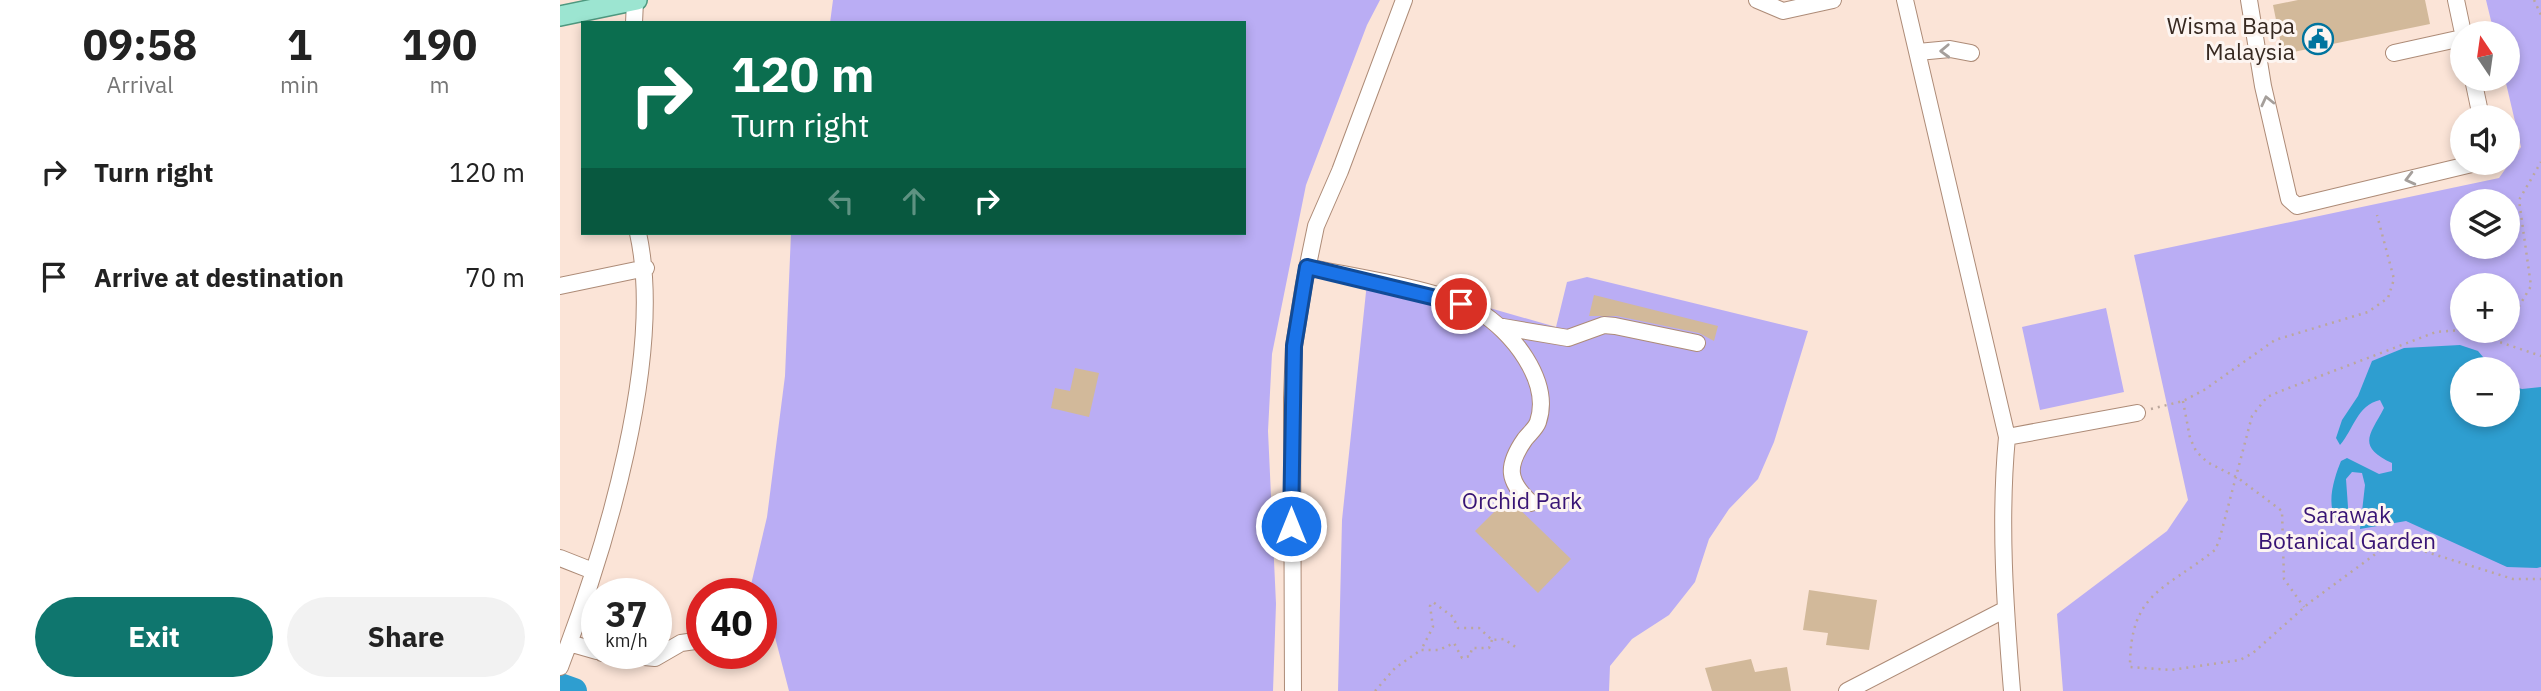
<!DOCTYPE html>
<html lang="en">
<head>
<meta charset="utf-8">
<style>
  body { margin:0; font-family:"IBM Plex Sans",sans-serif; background:#f2f2f2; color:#222; height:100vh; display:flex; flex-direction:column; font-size:26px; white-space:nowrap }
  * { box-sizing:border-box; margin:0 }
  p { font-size:23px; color:#767676 }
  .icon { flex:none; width:38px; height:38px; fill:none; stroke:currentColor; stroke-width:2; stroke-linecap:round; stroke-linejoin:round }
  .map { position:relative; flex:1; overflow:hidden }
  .side { display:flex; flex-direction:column; background:#fff; width:560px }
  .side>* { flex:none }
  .guide { position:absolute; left:21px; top:21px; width:665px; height:214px; border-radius:0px; box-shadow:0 4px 10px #0003; background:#0b6e4f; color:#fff; overflow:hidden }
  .needle { width:46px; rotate:347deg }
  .buttons { position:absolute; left:1890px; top:21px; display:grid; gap:14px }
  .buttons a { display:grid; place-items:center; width:70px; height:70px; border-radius:50%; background:#fff; box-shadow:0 4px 10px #0003; font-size:35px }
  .speed { position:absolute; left:21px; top:578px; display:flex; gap:14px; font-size:35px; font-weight:700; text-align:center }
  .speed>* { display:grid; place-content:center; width:91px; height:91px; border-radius:50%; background:#fff; box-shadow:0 4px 10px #0003; line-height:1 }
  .speed small { font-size:18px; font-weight:400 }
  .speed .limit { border:10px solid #d22; background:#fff; color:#111 }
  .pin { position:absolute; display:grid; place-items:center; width:60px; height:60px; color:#fff; margin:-30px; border:4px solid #fff; border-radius:50%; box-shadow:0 2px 7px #0007 }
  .me { position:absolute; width:77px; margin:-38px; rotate:0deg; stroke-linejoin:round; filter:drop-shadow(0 0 5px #0008) }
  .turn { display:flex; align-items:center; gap:24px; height:147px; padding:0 35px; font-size:32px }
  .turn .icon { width:91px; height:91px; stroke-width:2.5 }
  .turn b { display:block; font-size:49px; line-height:60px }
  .lanes { display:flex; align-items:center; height:66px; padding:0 35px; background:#0003; justify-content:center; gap:35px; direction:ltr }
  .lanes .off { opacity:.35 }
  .eta { display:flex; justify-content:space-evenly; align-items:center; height:119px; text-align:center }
  .eta b { font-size:42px; font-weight:800; line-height:49px }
  .action { display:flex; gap:14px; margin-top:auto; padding:14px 35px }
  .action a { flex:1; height:80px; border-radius:42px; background:#0f766e; color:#fff; font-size:28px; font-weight:800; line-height:80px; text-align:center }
  .action a+a { background:#f2f2f2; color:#222 }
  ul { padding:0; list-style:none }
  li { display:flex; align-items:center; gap:21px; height:105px; padding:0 35px }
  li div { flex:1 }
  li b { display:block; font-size:26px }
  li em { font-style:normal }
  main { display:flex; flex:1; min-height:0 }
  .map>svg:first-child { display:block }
  .green { fill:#baadf4; fill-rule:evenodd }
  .water { fill:#2e9ed0 }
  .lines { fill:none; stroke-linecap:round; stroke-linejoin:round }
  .river { stroke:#2e9ed0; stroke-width:26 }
  .building { fill:#d2b99a }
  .minor-casing { stroke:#ad8b77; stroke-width:18 }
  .major-casing { stroke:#4e987f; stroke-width:22 }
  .path { stroke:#bba79c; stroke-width:2.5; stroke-dasharray:2 5; stroke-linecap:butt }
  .minor { stroke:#fff; stroke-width:16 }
  .major { stroke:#9ce5d1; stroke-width:19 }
  .oneway { stroke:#a59f9b }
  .route-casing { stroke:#114b97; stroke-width:18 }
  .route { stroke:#1a73e8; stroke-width:12 }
  .labels { text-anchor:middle; stroke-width:6; stroke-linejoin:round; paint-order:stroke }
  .poi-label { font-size:23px; fill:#372921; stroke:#fdf5f1; text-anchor:end }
  .park-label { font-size:23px; fill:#381475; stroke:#fdf5f1 }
</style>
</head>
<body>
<main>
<section class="side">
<div class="eta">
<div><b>09:58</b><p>Arrival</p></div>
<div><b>1</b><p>min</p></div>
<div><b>190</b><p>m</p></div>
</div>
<ul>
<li><svg class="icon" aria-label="right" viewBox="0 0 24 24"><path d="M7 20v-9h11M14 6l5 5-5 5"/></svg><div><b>Turn right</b></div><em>120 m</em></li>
<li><svg class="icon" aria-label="arrive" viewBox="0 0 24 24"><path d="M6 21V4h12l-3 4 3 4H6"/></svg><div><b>Arrive at destination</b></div><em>70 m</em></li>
</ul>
<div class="action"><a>Exit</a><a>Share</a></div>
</section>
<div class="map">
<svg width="1981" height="691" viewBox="0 0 1981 691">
  <rect width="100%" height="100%" fill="#fbe4d7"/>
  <path class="green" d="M273,0H820L807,25L746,185L712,354L708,431L716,604L713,691H229L210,618L201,607V593H189L207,517L225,376L231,233H684V23H270Z
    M1926,0H1981V691H1503L1497,614L1607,531L1628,500L1574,255L1939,178L1961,147L1945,79H1948V33H1934ZM1902,201H1948V247H1902ZM1902,285H1948V331H1902ZM1902,369H1948V415H1902Z
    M808,273L996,327L1007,282L1027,277L1248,331L1214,442L1198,479L1169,509L1149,539L1135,582L1109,615L1072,639L1050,666L1049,691H778L782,520Z
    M1546,308L1564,392L1480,410L1462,327Z"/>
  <path class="water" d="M1900,345L1918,351L1933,369H1902V415H1948V385L1962,389L1981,387V567L1977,568L1947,567L1846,521L1800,529L1805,485L1802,473L1792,472L1786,479L1789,521L1784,525C1762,514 1774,478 1781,461L1787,458L1819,474L1832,471V463C1796,446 1810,435 1824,408L1820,400C1797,405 1794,429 1780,445L1776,438L1782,420L1798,396L1812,361L1844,348Z"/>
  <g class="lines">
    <path class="river" d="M0,686L14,691"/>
  </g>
  <path class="building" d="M1738,0H1865L1870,24L1723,54L1713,5Z
    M1034,295L1158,326L1154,341L1139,333L1057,316H1029Z
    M515,368L539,373L529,417L491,408L495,388L510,391Z
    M948,498L1011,559L978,593L915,531Z
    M1249,590L1317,600L1309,650L1266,645L1268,633L1243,630Z
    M1191,659L1195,672L1227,667L1231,691H1152L1145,668Z"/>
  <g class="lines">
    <g class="minor-casing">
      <path id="minor" d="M1197,0L1223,11L1273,0
        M1345,0L1447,437C1439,521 1445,606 1452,691
        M1689,0L1703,86L1729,199L1737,206L1916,163
        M1896,0L1903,33
        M74,23L75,1
        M1358,52L1390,49L1411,53
        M1834,53L1902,38
        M1913,79L1921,117
        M747,267C794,277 879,289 918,311C951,330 992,381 978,422C976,428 969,434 965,439C946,466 947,481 971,503
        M0,286L86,268
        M943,327L1008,338L1044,325L1055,326L1137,343
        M1447,437L1577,413
        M0,558L33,571
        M9,643L37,651
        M42,653L95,658L121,643L142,640
        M0,667C45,551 105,355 78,233
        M733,691L732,398L734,346L744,284L756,226L780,171L844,0
        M1287,691L1446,609"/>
    </g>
    <g class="major-casing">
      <path id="major" d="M0,16L77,0"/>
    </g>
    <path class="path" d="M1974,0L1981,15
      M1948,325L1971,286L1959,200L1981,162
      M1902,330L1876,332L1721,391L1707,397L1692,416L1659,541L1655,550C1603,591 1570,593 1570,667L1611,670L1680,660L1693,653L1749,603L1825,547L1841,544L1953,579H1981
      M1907,331L1981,356
      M1938,340L1944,331
      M1623,401L1630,438L1636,451L1647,462L1678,478L1722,511L1724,579L1744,607
      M1591,409L1623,401L1644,390L1715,340L1808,312L1828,298L1834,279L1817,215
      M932,640L929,648H912L910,656L902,658L894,643L879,650H861L873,627L870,606L873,602L893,617L898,628H919L932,640L944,639L957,648
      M815,691L835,668L861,650"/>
    <use href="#minor" class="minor"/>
    <use href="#major" class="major"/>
  </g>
  <defs><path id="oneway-chevron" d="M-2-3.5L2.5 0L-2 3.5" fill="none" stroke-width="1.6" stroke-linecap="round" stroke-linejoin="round" transform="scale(1.75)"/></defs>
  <g class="oneway">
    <use href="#oneway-chevron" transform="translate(1385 51) rotate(178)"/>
    <use href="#oneway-chevron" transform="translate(1707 101) rotate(-103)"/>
    <use href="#oneway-chevron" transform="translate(1850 179) rotate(166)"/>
  </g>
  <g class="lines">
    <g class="route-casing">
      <path id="route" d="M731,526L734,346L747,267L901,304"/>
    </g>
    <use href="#route" class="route"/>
  </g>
  <defs>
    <g id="civic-ring" transform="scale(1.575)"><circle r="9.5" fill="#fdf5f1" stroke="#01749e" stroke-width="1.5"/><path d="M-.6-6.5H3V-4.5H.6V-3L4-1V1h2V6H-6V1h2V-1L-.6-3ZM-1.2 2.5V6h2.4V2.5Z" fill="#01749e"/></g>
  </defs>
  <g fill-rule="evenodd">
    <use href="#civic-ring" x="1758" y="39"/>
  </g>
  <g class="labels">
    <g class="poi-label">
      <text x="1735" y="34">Wisma Bapa<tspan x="1735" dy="26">Malaysia</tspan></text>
    </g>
    <g class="park-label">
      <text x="962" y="509">Orchid Park</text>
      <text x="1787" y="523">Sarawak<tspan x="1787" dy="26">Botanical Garden</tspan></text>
    </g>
  </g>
</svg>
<div class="buttons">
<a><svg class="needle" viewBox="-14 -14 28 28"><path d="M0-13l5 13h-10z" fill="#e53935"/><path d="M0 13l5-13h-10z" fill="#767676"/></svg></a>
<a><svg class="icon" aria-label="sound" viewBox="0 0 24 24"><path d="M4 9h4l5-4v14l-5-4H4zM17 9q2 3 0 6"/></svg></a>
<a><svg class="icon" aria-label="layers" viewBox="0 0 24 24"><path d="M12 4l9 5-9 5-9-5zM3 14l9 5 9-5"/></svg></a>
<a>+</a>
<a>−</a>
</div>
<div class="speed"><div>37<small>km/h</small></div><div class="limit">40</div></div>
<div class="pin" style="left:901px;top:304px;background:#d93025"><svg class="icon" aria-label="arrive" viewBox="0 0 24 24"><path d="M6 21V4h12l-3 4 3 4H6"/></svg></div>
<svg class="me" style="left:731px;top:526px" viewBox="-20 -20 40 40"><circle r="17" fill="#1a73e8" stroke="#fff" stroke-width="3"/><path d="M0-11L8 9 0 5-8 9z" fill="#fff"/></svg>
<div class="guide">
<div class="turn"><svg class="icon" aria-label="right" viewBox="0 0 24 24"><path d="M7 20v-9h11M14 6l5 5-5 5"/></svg><div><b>120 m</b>Turn right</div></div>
<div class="lanes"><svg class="icon off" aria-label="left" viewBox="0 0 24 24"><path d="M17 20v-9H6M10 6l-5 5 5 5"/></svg><svg class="icon off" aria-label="ahead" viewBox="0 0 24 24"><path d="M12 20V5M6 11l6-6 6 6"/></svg><svg class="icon" aria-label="right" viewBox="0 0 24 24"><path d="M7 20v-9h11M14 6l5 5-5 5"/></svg></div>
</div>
</div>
</main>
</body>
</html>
